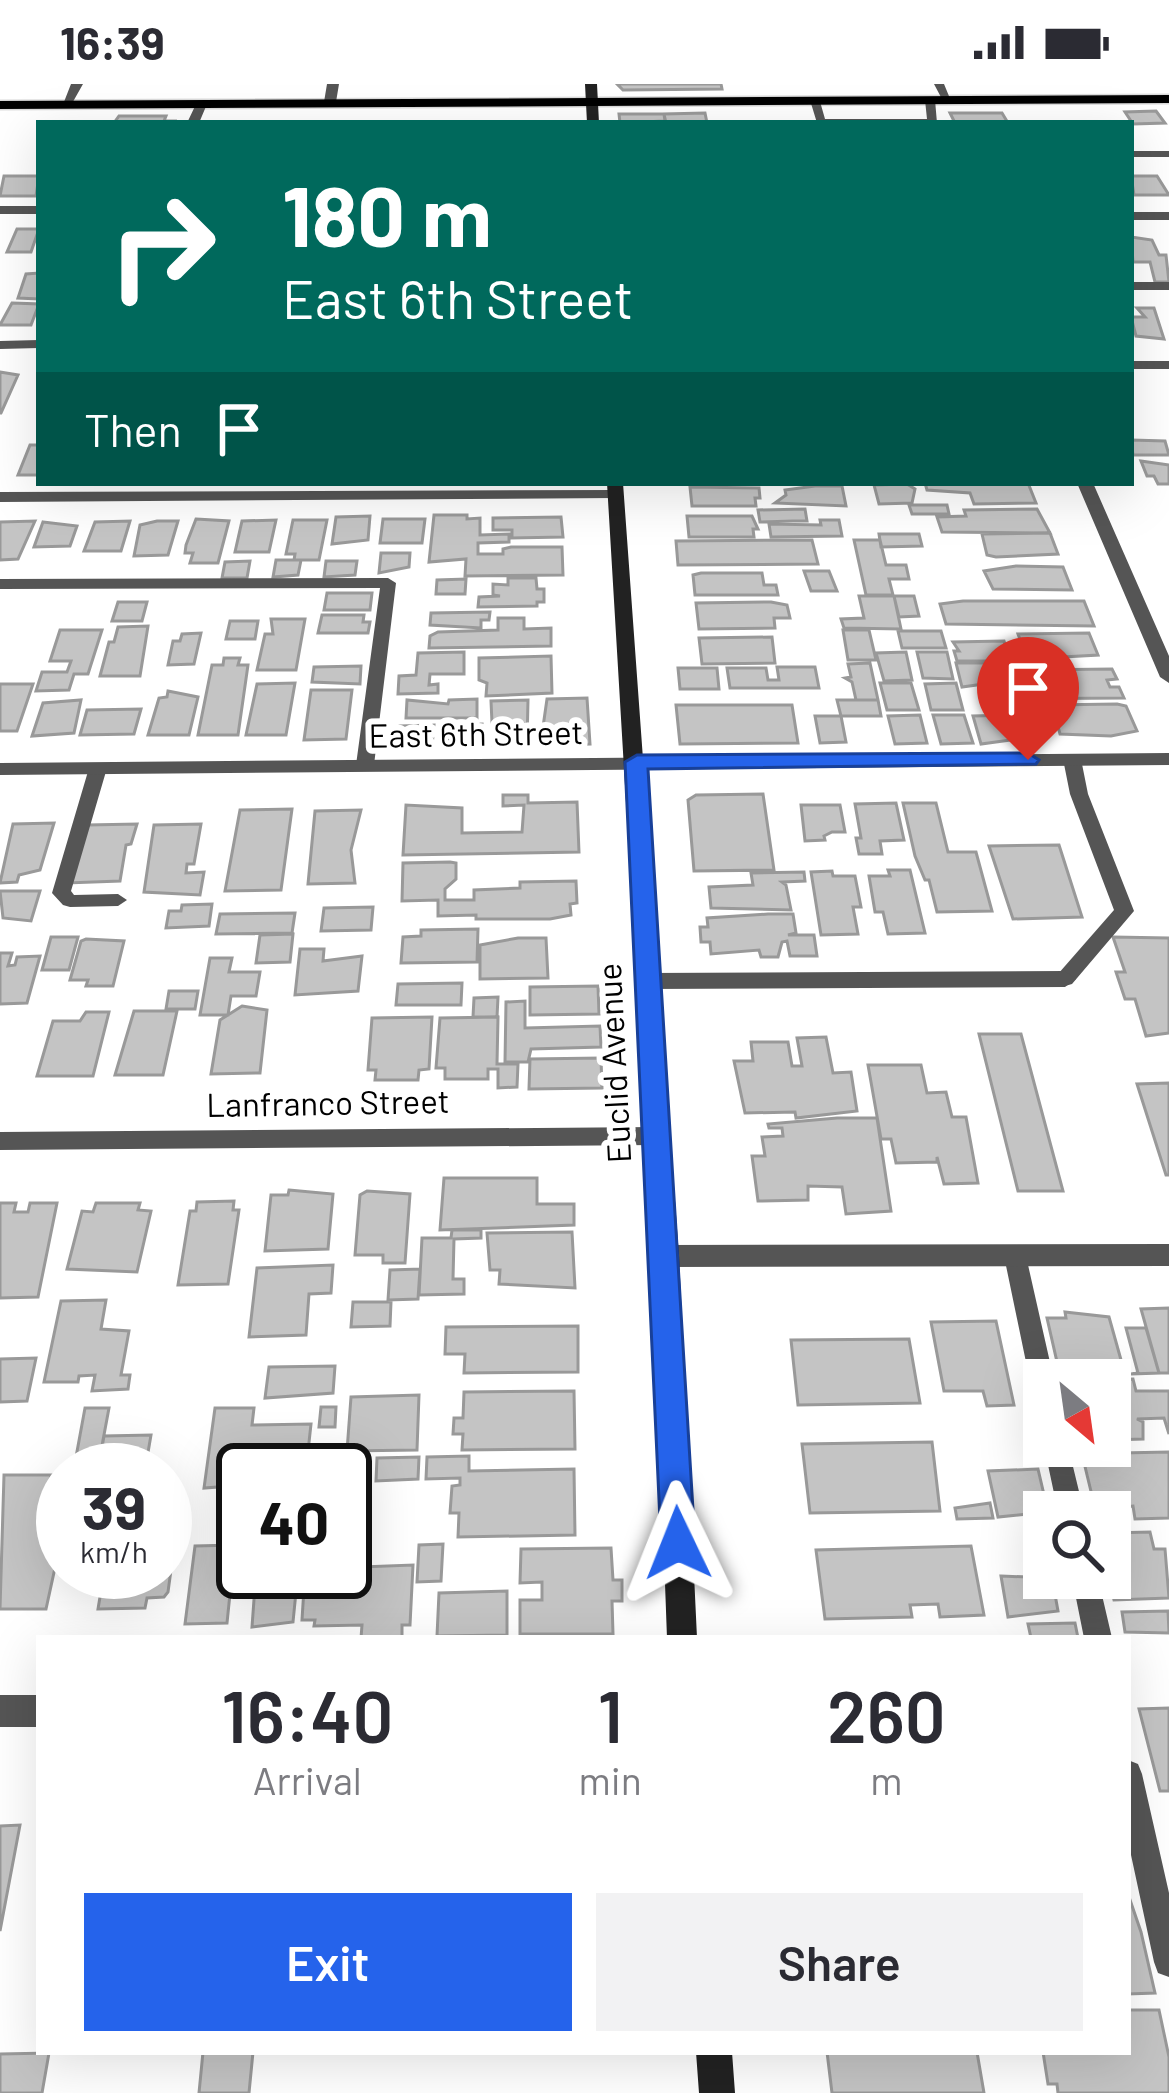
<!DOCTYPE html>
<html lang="en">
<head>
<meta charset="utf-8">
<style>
  body { margin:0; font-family:Barlow,sans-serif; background:#f2f2f3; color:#2b2b33; height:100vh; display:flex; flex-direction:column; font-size:45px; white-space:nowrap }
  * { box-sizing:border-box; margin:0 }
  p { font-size:39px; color:#7c7c81 }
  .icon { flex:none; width:66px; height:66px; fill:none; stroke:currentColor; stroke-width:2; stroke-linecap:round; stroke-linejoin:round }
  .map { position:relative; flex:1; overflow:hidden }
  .drawer { position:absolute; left:36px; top:1551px; width:1095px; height:420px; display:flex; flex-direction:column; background:#fff; border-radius:0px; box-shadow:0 12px 48px #0002 }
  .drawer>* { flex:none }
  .guide { position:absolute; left:36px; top:36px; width:1098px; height:366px; border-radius:0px; box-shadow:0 12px 48px #0002; background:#00695c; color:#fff; overflow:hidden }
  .needle { width:78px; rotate:151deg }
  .controls { position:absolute; left:1023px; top:1275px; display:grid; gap:24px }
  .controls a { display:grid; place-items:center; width:108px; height:108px; border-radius:0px; background:#fff; box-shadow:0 12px 48px #0002; font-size:60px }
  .speed { position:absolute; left:36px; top:1359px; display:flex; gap:24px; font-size:60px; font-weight:700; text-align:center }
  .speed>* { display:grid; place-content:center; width:156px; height:156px; border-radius:50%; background:#fff; box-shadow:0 12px 48px #0002; line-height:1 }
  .speed small { font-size:30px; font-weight:400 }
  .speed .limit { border:6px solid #111; border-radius:18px; background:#fff; color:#111 }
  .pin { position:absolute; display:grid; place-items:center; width:102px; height:102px; color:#fff; margin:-123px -51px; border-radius:50% 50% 50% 0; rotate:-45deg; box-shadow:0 0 12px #0007 }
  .pin .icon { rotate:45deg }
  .me { position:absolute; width:132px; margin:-66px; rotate:358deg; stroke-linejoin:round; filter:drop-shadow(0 0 9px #0008) }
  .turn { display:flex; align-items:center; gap:42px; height:252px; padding:0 48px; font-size:54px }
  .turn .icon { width:156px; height:156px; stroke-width:2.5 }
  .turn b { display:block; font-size:84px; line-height:102px }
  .then { display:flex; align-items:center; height:114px; padding:0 48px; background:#0003; gap:24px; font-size:45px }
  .eta { display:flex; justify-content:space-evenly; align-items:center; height:204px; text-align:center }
  .eta b { font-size:72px; font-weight:600; line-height:84px }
  .button { display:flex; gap:24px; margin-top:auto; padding:24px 48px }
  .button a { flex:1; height:138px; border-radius:0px; background:#2563eb; color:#fff; font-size:48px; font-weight:600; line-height:138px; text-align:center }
  .button a+a { background:#f2f2f3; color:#2b2b33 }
  .status { display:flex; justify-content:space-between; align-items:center; height:84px; padding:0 60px; background:#fff; direction:ltr }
  .status svg { height:33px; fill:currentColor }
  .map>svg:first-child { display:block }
  .building { fill:#c4c4c4; stroke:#999; stroke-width:3 }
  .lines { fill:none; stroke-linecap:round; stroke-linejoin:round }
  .primary-casing { stroke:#dbdbdb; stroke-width:3 }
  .lane { fill:#555; fill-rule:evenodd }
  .street { fill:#555; fill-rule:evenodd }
  .secondary { fill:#222; fill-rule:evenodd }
  .primary { fill:#000; fill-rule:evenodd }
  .route { fill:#2563eb; stroke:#184099; stroke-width:3 }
  .labels { text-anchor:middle; stroke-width:12; stroke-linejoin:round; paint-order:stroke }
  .street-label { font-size:33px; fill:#000; stroke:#fff }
</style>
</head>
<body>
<div class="status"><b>16:39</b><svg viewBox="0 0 49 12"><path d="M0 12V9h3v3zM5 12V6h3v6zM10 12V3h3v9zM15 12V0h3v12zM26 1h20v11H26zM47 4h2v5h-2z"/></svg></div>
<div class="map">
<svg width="1169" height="2009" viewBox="0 0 1169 2009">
  <rect width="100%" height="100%" fill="#fff"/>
  <path class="building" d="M617,0H721L722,5L623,6Z
    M1156,27L1165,39L1133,40L1125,28Z
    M705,29L707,39H666L664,30Z
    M950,29H1002L1008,39H955Z
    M619,30H664L665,37L620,39Z
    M119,32H166L164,37H177L114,39Z
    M4,92H39L36,112H0Z
    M1131,92H1157L1169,111H1134Z
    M17,145H39L31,168H7Z
    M1131,153L1152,156L1159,171H1166L1169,198H1155L1150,178H1133Z
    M39,189V215L18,214L26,190Z
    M12,219L39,220L31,241H0Z
    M1137,224H1154L1164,255L1136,252L1131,233H1145Z
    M0,288L18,291L1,329H0Z
    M1131,356L1165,357L1169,371H1133Z
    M30,361H39V391H18Z
    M1141,377L1169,381V400H1158L1154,392H1147Z
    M925,399H1028L1036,419L974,420L970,409L927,406Z
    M907,400L915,405L912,419L879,420L874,401Z
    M815,402H842L846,422L775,419L786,411L785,406Z
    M690,403L759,404L760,414H755L756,422H692Z
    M909,421H947L949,430H912Z
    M805,425L807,437H793L760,438L758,426Z
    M1037,425L1050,449L942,448L937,433L966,432L964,426Z
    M434,431H467V435L480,434V451L509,450V458L478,459V470H503V465L511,463H562L563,491L465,492L466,475L429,478Z
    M370,432L368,456L332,460L336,433Z
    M687,432H752L758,445H753L754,453H689Z
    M561,433L563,453L512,454V446H493V434Z
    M196,435L229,437L218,479H190L193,469H185L186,461Z
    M383,435H425L422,459H380Z
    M276,436L269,468H235L242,437Z
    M293,436H327L319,476H294L295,470H286Z
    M820,436H839L842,452L771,453L769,440L821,441Z
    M35,437L18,475L0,476V438Z
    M130,437L121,467H84L95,438Z
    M157,437H178L168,471L134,472L140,441Z
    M43,438L77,442L70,462L34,463Z
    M1050,449L1058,470L996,473L987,471L982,450Z
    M879,450H919L922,462L881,463Z
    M812,456L818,480L678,481L676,457Z
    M854,456H880L886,481H906L909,495H889L893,511H866Z
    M381,469H410L409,483L379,489Z
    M276,476H301L298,491L273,493Z
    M250,477L247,494H222L225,478Z
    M326,477H357L355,491L324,493Z
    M1016,482L1063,483L1072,506L993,505L984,487Z
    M804,487H829L837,507H811Z
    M701,489H762L764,501H776L778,511H695L693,491Z
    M508,494H536L537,505H544V518H537V522L478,523L479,513L500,512L493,511V500L508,501Z
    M466,495L465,510H436L437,496Z
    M327,509H372L370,526H324Z
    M859,512H894L901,545L844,544L841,535L864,534Z
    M894,512H914L919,532L899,533Z
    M963,517H1084L1094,542L946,540L940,520Z
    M118,518H147L142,537H112Z
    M771,518L787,521L790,534H774L775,544L699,545L696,519Z
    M490,528L489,536H481V544L430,541L431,529Z
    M322,531H364L363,538H370L368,549H318Z
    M498,534H524V545L551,544V562L429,564L430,552L438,548L498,546Z
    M271,535H305L296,586H257L265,550H273Z
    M230,537H258L255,555H226Z
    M148,542L140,592H100L109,558H114L118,543Z
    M60,546H102L88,590H74L69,606L36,607L42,588H67L71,577H50Z
    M843,546H869L876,576H848Z
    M898,547H941L946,564H902Z
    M201,549L194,580L168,581L173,557H180L182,550Z
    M1089,549L1098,571L1027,575L1018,550Z
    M772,553L775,579L702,580L699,554Z
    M1004,557L1010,577H957L954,567H959L953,558Z
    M464,568V590H430L429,601L438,600V609L398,610L399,592L416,591L418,569Z
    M906,568L912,596L884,597L876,569Z
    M917,568H947L953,595L923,594Z
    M551,572L552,609L486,612L487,599L479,596V574Z
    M224,574H240L238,581H248L238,651H198L212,581H223Z
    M870,579L878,616H856L852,598L845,594L851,593L848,580Z
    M956,579H1018L1026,602H1034L1029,586L1112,585L1117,595L1107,596L1110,603H1119L1124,614L997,615L991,596L997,593H989L991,599L962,603Z
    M361,582L360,600L312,598L314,583Z
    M777,583H815L819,604H730L727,584H766L768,596H779Z
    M678,584H717L719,605H680Z
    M295,599L286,651H246L257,600Z
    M880,599H911L919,626H887Z
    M956,599L963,626H931L925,600Z
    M0,600H33L17,647H0Z
    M311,606H352L346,655L304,656Z
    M168,607L198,613L189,651H148L159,614L167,613Z
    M587,614L590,660L547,661L543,643L547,615Z
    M477,615V634H406L407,616L448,620L449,616Z
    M81,616L74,649L32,652L43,619Z
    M528,616L527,660L493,661L491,617Z
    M837,616H878L881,632H841Z
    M1017,619H1049L1054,634H1022Z
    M1117,620L1126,622L1137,647L1111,652L1060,650L1052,621Z
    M676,621H792L798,659L680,660Z
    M141,625L134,650L80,651L87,626Z
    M920,631L927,659L895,660L888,632Z
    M933,631H964L973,659L941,660Z
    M1014,631L1028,635L1033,653L981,660L973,632Z
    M815,632H841L846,658L820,659Z
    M482,640L481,661L447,662L448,641Z
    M434,641L432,662L398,663L400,642Z
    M763,710L774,786L694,787L688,716L696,711Z
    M503,711H528V719L577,718L579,768L403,771L406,721L462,724V749L522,748L524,721L503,722Z
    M896,719L904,756L880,757L882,770H859L856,754H861L855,720Z
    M903,719H936L948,768H976L992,827L937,828L929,796H925L915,772Z
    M801,721H840L845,748H832L824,752L825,756L805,757Z
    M292,725L281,806L225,807L240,726Z
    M361,726L351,766L355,799L308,800L315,727Z
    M54,739L40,786L19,791L17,798L0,799L13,740Z
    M137,740L131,760L126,761L120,797L67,799L87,741Z
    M201,740L194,780H187L186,789L204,788L200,811L144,808L154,741Z
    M1059,761L1082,833L1013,835L989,762Z
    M450,778L456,779V795L445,805V816H474V806L520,804V798L576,797L577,819L570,820L571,831L550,835H476V831L438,832V816L402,817L403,779Z
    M888,786H910L925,849L888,850L883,828H875L869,792H890Z
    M832,787L833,792H855L861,823H853L858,850L821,851L811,788Z
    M804,788L805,797L782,798L786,801L791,826L711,824L709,803L753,801L751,789Z
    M0,807H40L31,837L3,834Z
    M212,820L209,842L166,844L169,827H181L182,821Z
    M373,823L371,846L321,847L324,824Z
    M295,829L292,849L216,850L220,830Z
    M768,830H793L796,849L788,851H814L817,872H790L787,857L782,858L778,873H761L759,866L711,870L710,858H701L700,843H708L707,834Z
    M478,845L477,878L401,879L403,853L421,852V846Z
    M293,850L290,878L256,879L260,851Z
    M51,853H78L69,886H42Z
    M1113,853L1169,854V949L1146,952L1135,915H1125L1116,888H1125Z
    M518,854H546L548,894L480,895V861Z
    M86,855L124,857L113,902H86L88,896H70L81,857Z
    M300,865H324L323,877L362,872L358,907L295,911Z
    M0,869H12L8,882L15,881L17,873L40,872L27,919L0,920Z
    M210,874H232L229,888H260L256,912H231L228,931H200Z
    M462,899L461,921H396L398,900Z
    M598,902L599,930L530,931V903Z
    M169,907H198L195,925H166Z
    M498,913L497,933H473L474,914Z
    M525,917V944L600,942L601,963L531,965L528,978H505L506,918Z
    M242,922L267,926L260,989L211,990L220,936Z
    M134,927H177L163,991H115Z
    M86,928H109L93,992H37L53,937H80Z
    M432,933L429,985L419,986L418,996H375L376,986H368L372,934Z
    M498,933L497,980H518L517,1003L498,1004V985H488V995H445V984H436L440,934Z
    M979,950H1021L1063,1107H1018Z
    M826,953L833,989L851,988L857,1027L796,1034L795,1028L745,1029L734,977H753L751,958H788L792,982H802L797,954Z
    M601,974L602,1004L529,1005L530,975Z
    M868,981H921L927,1009L946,1008L952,1033H966L978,1099L944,1100L937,1073V1078L896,1079L891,1055H881Z
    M1169,999V1091H1166L1137,1000Z
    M837,1034H877L891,1127L846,1130L842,1103L808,1102V1116L758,1117L752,1072H765L762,1053L783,1052L782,1044H769L768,1040Z
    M444,1094H537V1120H574V1141L440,1146Z
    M289,1106L333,1110L328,1165L265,1167L271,1111H288Z
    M367,1107L410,1110L405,1179H383V1171H355L360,1111Z
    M234,1117L233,1126H239L228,1200L178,1201L190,1127H196L197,1118Z
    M0,1119H16L14,1128H28L30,1119H57L38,1213L0,1214Z
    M96,1119H140L138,1126L151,1127L137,1188L67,1185L82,1127L93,1128Z
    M452,1146H481V1154L454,1155L453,1195H464V1210L419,1211L422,1154H451Z
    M572,1148L575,1204L499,1200L500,1186H490L487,1149Z
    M333,1181L331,1209L309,1210L306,1251L249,1253L257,1184Z
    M420,1185L418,1215L388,1216L390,1186Z
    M106,1216L101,1245L129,1247L121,1291H130L128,1305L92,1307L95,1291L79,1292L78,1298H44L61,1217Z
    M353,1218H391L390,1242L351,1243Z
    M1169,1224V1289H1159L1141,1225Z
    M1065,1228L1109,1233L1123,1283L1060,1291L1047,1234H1066Z
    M996,1237L1014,1321L987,1322L983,1307H944L931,1238Z
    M578,1242V1288L464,1289L465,1270H445L446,1243Z
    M1126,1244H1146L1159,1289L1131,1290L1138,1289Z
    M909,1255L920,1319L798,1321L791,1256Z
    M36,1274L27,1317L0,1318V1275Z
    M335,1282L333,1309L265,1314L269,1283Z
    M1133,1295L1136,1307H1169V1350L1164,1334L1137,1335L1143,1338V1355L1110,1356V1296H1089Z
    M574,1307L575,1365L462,1366L463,1350H453L454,1334H463L464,1308Z
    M419,1311L417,1366L347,1367L351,1313Z
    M321,1323H336L335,1343H319Z
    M85,1324H109L98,1383L74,1384Z
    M215,1324H254L252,1341L311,1340L306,1386H243V1401L204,1404Z
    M151,1351L145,1386H98L104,1352Z
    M932,1358L940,1427L810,1429L802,1360Z
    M1119,1365L1120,1369L1169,1368V1434L1135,1435L1133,1422L1119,1423L1124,1442H1110V1428H1096L1081,1366Z
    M469,1372V1387L574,1385L575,1451L458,1453L459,1429H450L452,1402L460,1401V1394L426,1395L427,1373Z
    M419,1373L418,1395L376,1397L377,1374Z
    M1038,1385L1048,1428L998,1433L988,1387Z
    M4,1391H51L40,1437L63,1438V1447L46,1525H0Z
    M182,1406L168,1508L164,1513L147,1514L145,1524L98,1525L103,1495H96L97,1488H165V1407Z
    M990,1419L993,1434L957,1435L955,1424Z
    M1150,1448L1154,1465H1165L1169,1514L1114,1516L1109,1494L1110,1449Z
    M443,1460L441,1497L417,1498L419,1461Z
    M235,1461L227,1539L185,1540L195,1462Z
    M971,1462L984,1531L940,1533L938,1520L910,1521L912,1533L825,1535L816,1466Z
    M611,1464L613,1496H622V1517H612L613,1550H520V1516H542V1498L520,1499L521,1465Z
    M345,1473H361V1483L413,1481L410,1541H402V1553L361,1554L362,1541L314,1542L315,1536H302L305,1488H345Z
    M256,1488H298L293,1538L252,1543Z
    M1001,1492L1052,1494L1058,1527L1008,1533Z
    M507,1507V1551L437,1552L439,1509Z
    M1168,1527L1169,1549L1125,1548L1122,1528Z
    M1075,1539L1078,1554H1031L1028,1540Z
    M1169,1624V1707H1160L1139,1625Z
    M20,1741L0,1847V1742Z
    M1128,1810L1141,1848L1155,1909L1128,1910Z
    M1128,1926H1159L1169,1973V2009H1058L1057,2000H1048L1043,1968H1128Z
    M203,1968H253L249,2009H199Z
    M827,1968H977L984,2009H832Z
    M49,1969L42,2009H0V1970Z"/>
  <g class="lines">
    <g class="primary-casing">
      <path id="primary" d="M1169,11V19L0,25V17Z"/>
    </g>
    <path class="lane" d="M934,0H944L951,17H943Z
      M930,13L935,16L937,39H817L810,16L819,14L825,35H927L925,16Z
      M1131,67H1169V73H1131Z
      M1131,198H1169V206H1131Z
      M388,494L396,499L374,681L365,686L356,681L380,504L0,505V495Z
      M1072,670L1081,675L1088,710L1134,827L1072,900L1065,902L1055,895L1058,890L1114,826L1070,710L1063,675Z
      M98,679L107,684L71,807L74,811L118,810L127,816L118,822L70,823L63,821L52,809L89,684Z
      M1015,1163L1023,1165L1026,1172L1054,1296H1044V1318L1035,1314L1032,1307L1004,1172L1007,1165Z
      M1044,1362H1068L1084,1428H1058Z
      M1072,1494H1098L1112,1554H1084Z
      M1128,1676L1138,1680L1142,1690L1169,1809V1893L1158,1889L1154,1878L1128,1757Z"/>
    <path class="street" d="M71,0H83L70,23H62Z
      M327,0H339L336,18L330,21L324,18Z
      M197,18L207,20L199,39H187Z
      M0,122H39V130H0Z
      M1131,128H1169V136H1131Z
      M39,256V264L0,265V257Z
      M1131,277H1169V285H1131Z
      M1077,399H1093L1169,572V599L1160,593Z
      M621,406V412L615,414L0,418V408Z
      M1169,669V681L0,691V679Z
      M1065,887L1076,895L1065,903L647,905L636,897L647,889Z
      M656,1043L665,1045L668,1052L665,1059L656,1061L0,1066V1048Z
      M1169,1160V1182L666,1183L657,1179L653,1172L657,1165L666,1161Z
      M0,1611H39V1643H0Z"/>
    <path class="secondary" d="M585,0H597L599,39H587Z
      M607,399H623L679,1172L697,1554H667L653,1172Z
      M696,1968H732L735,2009H699Z"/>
    <use href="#primary" class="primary"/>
  </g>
  <path class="route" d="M1028,669L1039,676L1036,680L648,685L695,1459L690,1470L678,1474L666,1470L661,1459L625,678L637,671Z"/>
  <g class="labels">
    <g class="street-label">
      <text transform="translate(476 650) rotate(-1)" y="12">East 6th Street</text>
      <text transform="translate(614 979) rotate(-93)" y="12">Euclid Avenue</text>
      <text transform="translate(328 1019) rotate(-1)" y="12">Lanfranco Street</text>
    </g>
  </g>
</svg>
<div class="controls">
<a><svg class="needle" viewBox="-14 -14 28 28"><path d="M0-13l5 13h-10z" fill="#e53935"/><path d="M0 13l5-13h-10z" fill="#7c7c81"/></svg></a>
<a><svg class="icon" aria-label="search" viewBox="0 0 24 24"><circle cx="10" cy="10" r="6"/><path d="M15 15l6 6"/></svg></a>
</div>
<div class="speed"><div>39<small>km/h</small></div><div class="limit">40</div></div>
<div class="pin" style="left:1028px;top:676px;background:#d93025"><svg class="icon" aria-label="arrive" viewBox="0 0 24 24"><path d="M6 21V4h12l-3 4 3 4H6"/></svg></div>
<svg class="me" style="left:678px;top:1459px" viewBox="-20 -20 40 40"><path d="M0-17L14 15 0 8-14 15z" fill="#2563eb" stroke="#fff" stroke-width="4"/></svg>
<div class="guide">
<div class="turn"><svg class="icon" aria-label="right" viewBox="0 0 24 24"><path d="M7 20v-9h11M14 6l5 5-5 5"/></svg><div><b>180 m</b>East 6th Street</div></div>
<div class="then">Then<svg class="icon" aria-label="arrive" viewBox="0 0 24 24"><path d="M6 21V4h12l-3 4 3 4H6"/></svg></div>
</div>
<section class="drawer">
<div class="eta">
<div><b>16:40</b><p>Arrival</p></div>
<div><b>1</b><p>min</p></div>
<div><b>260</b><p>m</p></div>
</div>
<div class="button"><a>Exit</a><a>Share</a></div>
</section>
</div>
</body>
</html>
